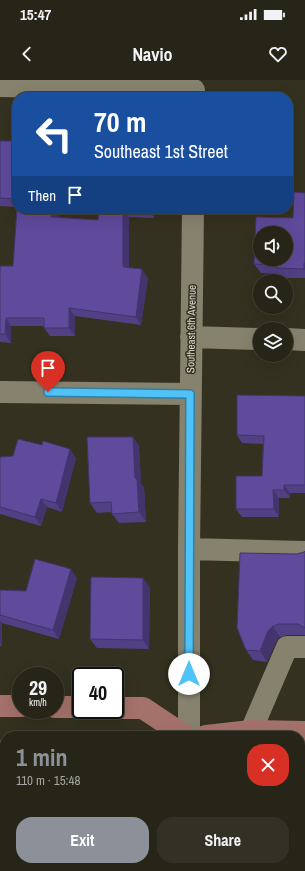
<!DOCTYPE html>
<html lang="en">
<head>
<meta charset="utf-8">
<style>
  body { margin:0; font-family:"Archivo Narrow",sans-serif; background:#333125; color:#f1f3f6; height:100vh; display:flex; flex-direction:column; font-size:15px; white-space:nowrap }
  * { box-sizing:border-box; margin:0 }
  p { font-size:13px; color:#a4a5a2 }
  .icon { flex:none; width:22px; height:22px; fill:none; stroke:currentColor; stroke-width:2; stroke-linecap:round; stroke-linejoin:round }
  .map { position:relative; flex:1; overflow:hidden }
  .sheet { position:absolute; left:0px; top:651px; width:305px; height:140px; display:flex; flex-direction:column; background:#272518; border-radius:16px 16px 0 0; box-shadow:0 4px 16px #0002,0 0 0 1px #434237 }
  .sheet>* { flex:none }
  .top-card { position:absolute; left:12px; top:12px; width:281px; height:122px; border-radius:16px; box-shadow:0 4px 16px #0002,0 0 0 1px #434237; background:#1a4fa0; color:#fff; overflow:hidden }
  .fabs { position:absolute; left:253px; top:146px; display:grid; gap:8px }
  .fabs a { display:grid; place-items:center; width:40px; height:40px; border-radius:50%; background:#272518; box-shadow:0 4px 16px #0002,0 0 0 1px #434237; font-size:20px }
  .speed { position:absolute; left:12px; top:587px; display:flex; gap:8px; font-size:20px; font-weight:700; text-align:center }
  .speed>* { display:grid; place-content:center; width:52px; height:52px; border-radius:50%; background:#272518; box-shadow:0 4px 16px #0002,0 0 0 1px #434237; line-height:1 }
  .speed small { font-size:10px; font-weight:400 }
  .speed .limit { border:2px solid #111; border-radius:6px; background:#fff; color:#111 }
  .pin { position:absolute; display:grid; place-items:center; width:34px; height:34px; color:#fff; margin:-41px -17px; border-radius:50% 50% 50% 0; rotate:-45deg; box-shadow:0 0 4px #0007 }
  .pin .icon { rotate:45deg }
  .me { position:absolute; width:44px; margin:-22px; rotate:0deg; stroke-linejoin:round; filter:drop-shadow(0 0 3px #0008) }
  .turn { display:flex; align-items:center; gap:14px; height:84px; padding:0 16px; font-size:18px }
  .turn .icon { width:52px; height:52px; stroke-width:2.5 }
  .turn b { display:block; font-size:28px; line-height:34px }
  .then { display:flex; align-items:center; height:38px; padding:0 16px; background:#0003; gap:8px; font-size:15px }
  .round { display:grid; place-items:center; flex:none; width:42px; height:42px; border-radius:16px; background:#333125 }
  .overview { display:flex; align-items:center; justify-content:space-between; height:68px; padding:0 16px }
  h1 { font-size:24px; font-weight:700; line-height:30px; color:#8c9099 }
  .primary-button { display:flex; gap:8px; margin-top:auto; padding:8px 16px }
  .primary-button a { flex:1; height:46px; border-radius:16px; background:#8c9099; color:#fff; font-size:16px; font-weight:700; line-height:46px; text-align:center }
  .primary-button a+a { background:#333125; color:#f1f3f6 }
  .status { display:flex; justify-content:space-between; align-items:center; height:28px; padding:0 20px; background:#272518; direction:ltr }
  .status svg { height:11px; fill:currentColor }
  header { display:flex; justify-content:space-between; align-items:center; height:52px; padding:0 16px; background:#272518; font-size:18px; font-weight:700 }
  .map>svg:first-child { display:block }
  .lines { fill:none; stroke-linecap:round; stroke-linejoin:round }
  .minor { stroke:#86826e; stroke-width:22 }
  .major { stroke:#a5726b; stroke-width:22 }
  .wall { fill:#524085 }
  .shaded-wall { fill:#42346c }
  .building { fill:#5f4a9b; stroke:#42346c; fill-rule:evenodd }
  .route-casing { stroke:#337fa1; stroke-width:10 }
  .route { stroke:#4fc3f7; stroke-width:7 }
  .labels { text-anchor:middle; stroke-width:3; stroke-linejoin:round; paint-order:stroke }
  .street-label { font-size:11px; fill:#dddcd1; stroke:#343120 }
</style>
</head>
<body>
<div class="status"><b>15:47</b><svg viewBox="0 0 49 12"><path d="M0 12V9h3v3zM5 12V6h3v6zM10 12V3h3v9zM15 12V0h3v12zM26 1h20v11H26zM47 4h2v5h-2z"/></svg></div>
<header><svg class="icon" aria-label="back" viewBox="0 0 24 24"><path d="M15 5l-7 7 7 7"/></svg>Navio<svg class="icon" aria-label="heart" viewBox="0 0 24 24"><path d="M12 20l-8-8c-3-5 5-10 8-4 3-6 11-1 8 4z"/></svg></header>
<div class="map">
<svg width="305" height="791" viewBox="0 0 305 791">
  <rect width="100%" height="100%" fill="#343120"/>
  <g class="lines">
    <path class="minor" d="M0,6L194,10
      M191,257L260,259
      M286,259L305,260
      M0,312L190,314
      M189,469L305,472
      M251,651L287,567H305
      M189,656V469L193,129
      M300,734H305
      M185,791V786"/>
    <path class="major" d="M0,626H21
      M55,627H81
      M115,628H143L185,656
      M206,656L251,651L305,652
      M0,671H5"/>
  </g>
  <path class="wall" d="M0,61H17V127L0,126Z
    M305,113V198H283L280,194L261,193L254,184L293,138Z
    M17,129H60L59,138L98,140L99,129H154V138L129,137V188L148,198L141,245L75,236V256H50L44,248V246H11V263L0,262V186H13Z
    M305,316V413H290V418H279V437H242L236,429L262,396L263,364L242,363L237,355Z
    M133,357L139,366L141,404L144,408L146,442L119,443L112,434V432L97,433L90,423Z
    M0,377L76,378L62,432L47,427L41,446L0,434Z
    M305,471V555H287L280,557L276,562L267,582L253,580L246,570L297,474L304,472Z
    M77,498L59,559L2,543V566H0V510L26,511Z
    M150,507L149,569L97,568L90,559Z
    M0,730L5,786H134V791H0Z"/>
  <path class="shaded-wall" d="M53,129H60L57,146L51,137Z
    M123,129L129,137V195L123,187Z
    M148,129H154V138L148,130Z
    M304,183L305,185V191L304,189Z
    M142,189L148,198L141,245L136,237Z
    M69,228L75,236V256L69,248Z
    M6,238L11,246V263L5,254Z
    M133,357L139,366L141,404L144,408L146,442L139,432L135,398Z
    M70,369L76,378L62,432L56,423Z
    M284,405L290,413V418L284,410Z
    M273,410L279,418V437L274,429Z
    M41,419L47,427L41,446L35,437Z
    M71,489L77,498L59,559L53,550Z
    M143,498L150,507L149,569L143,560Z
    M0,540L2,543V566L0,564Z
    M273,546L280,557L276,562L267,582L260,571L268,551Z
    M304,742L305,743V756L304,755Z
    M128,786H134V791H128Z"/>
  <path class="building" d="M0,61H17V119L0,118Z
    M294,112L305,113V183H304V189L276,188V185L254,184L256,137L293,138ZM260,153H286V179H260Z
    M17,129H53L51,137L98,140L99,129H148V130L123,129V187L142,189L136,237L69,228V248H44V238H6L5,254H0V186H13Z
    M237,315L305,316V405H284V410H273L274,429H236V396H262L264,356L237,355Z
    M87,357H133L135,398L137,399L139,432L112,434L111,422L90,423Z
    M18,359L42,365L43,361L70,369L56,423L41,419L35,437L0,427V377L13,376Z
    M305,471V548L298,544H279L273,546L268,551L260,571L246,570L237,548L240,473L297,474L304,472Z
    M35,479L71,489L53,550L0,535V510L26,511Z
    M91,497L143,498V560L90,559Z
    M0,730H5V786H128V791H5V787H0Z
    M300,742H304V755H305V791H237V786H300Z"/>
  <g class="lines">
    <g class="route-casing">
      <path id="route" d="M48,312L190,314L189,594"/>
    </g>
    <use href="#route" class="route"/>
  </g>
  <g class="labels">
    <g class="street-label">
      <text transform="translate(191 249) rotate(-89)" y="4">Southeast 6th Avenue</text>
    </g>
  </g>
</svg>
<div class="fabs">
<a><svg class="icon" aria-label="sound" viewBox="0 0 24 24"><path d="M4 9h4l5-4v14l-5-4H4zM17 9q2 3 0 6"/></svg></a>
<a><svg class="icon" aria-label="search" viewBox="0 0 24 24"><circle cx="10" cy="10" r="6"/><path d="M15 15l6 6"/></svg></a>
<a><svg class="icon" aria-label="layers" viewBox="0 0 24 24"><path d="M12 4l9 5-9 5-9-5zM3 14l9 5 9-5"/></svg></a>
</div>
<div class="speed"><div>29<small>km/h</small></div><div class="limit">40</div></div>
<div class="pin" style="left:48px;top:312px;background:#d93025"><svg class="icon" aria-label="arrive" viewBox="0 0 24 24"><path d="M6 21V4h12l-3 4 3 4H6"/></svg></div>
<svg class="me" style="left:189px;top:594px" viewBox="-20 -20 40 40"><circle r="19" fill="#fff"/><path d="M0-13L10 11 0 6-10 11z" fill="#4fc3f7"/></svg>
<div class="top-card">
<div class="turn"><svg class="icon" aria-label="left" viewBox="0 0 24 24"><path d="M17 20v-9H6M10 6l-5 5 5 5"/></svg><div><b>70 m</b>Southeast 1st Street</div></div>
<div class="then">Then<svg class="icon" aria-label="arrive" viewBox="0 0 24 24"><path d="M6 21V4h12l-3 4 3 4H6"/></svg></div>
</div>
<section class="sheet">
<div class="overview"><div><h1>1 min</h1><p>110 m · 15:48</p></div><a class="round" style="background:#d93025;color:#fff"><svg class="icon" aria-label="close" viewBox="0 0 24 24"><path d="M6 6l12 12M18 6L6 18"/></svg></a></div>
<div class="primary-button"><a>Exit</a><a>Share</a></div>
</section>
</div>
</body>
</html>
